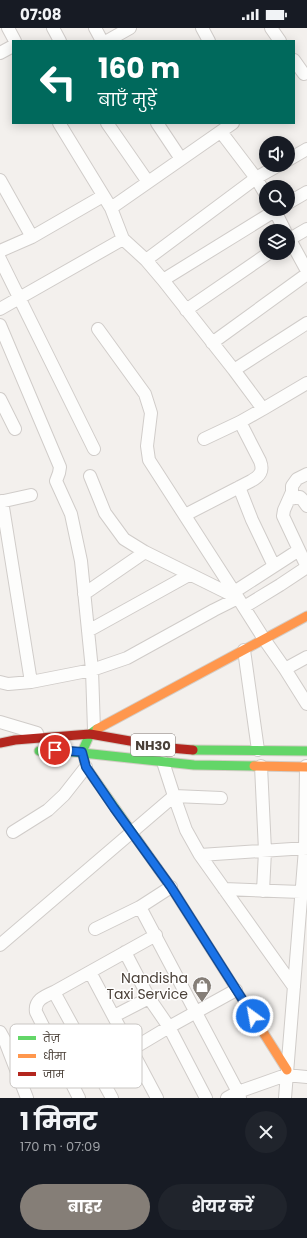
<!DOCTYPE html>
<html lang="hi">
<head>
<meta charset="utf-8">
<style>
  body { margin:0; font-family:Poppins,"Noto Sans Devanagari",sans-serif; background:#20242c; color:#f1f3f6; height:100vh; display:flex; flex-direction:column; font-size:15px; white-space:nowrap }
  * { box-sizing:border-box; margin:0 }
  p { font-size:13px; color:#9ea1a6 }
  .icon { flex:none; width:22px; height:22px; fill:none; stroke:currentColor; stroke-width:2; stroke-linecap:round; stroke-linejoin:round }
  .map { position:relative; height:1070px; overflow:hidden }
  .panel { display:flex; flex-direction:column; background:#171b24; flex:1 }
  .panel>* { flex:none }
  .top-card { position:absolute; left:12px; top:12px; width:283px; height:84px; border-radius:0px; box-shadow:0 2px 10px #0003; background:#00695c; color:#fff; overflow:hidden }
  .controls { position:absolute; left:259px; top:108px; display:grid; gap:8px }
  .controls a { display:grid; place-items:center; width:36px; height:36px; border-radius:50%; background:#171b24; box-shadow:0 2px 10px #0003; font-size:20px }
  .pin { position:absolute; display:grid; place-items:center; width:34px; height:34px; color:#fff; margin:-17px; border:2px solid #fff; border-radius:50%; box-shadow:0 1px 4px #0007 }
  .me { position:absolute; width:44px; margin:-22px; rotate:328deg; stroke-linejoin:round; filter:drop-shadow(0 0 3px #0008) }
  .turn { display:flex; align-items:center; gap:14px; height:84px; padding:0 20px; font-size:18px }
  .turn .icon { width:52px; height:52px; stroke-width:2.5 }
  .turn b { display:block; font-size:28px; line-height:34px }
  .round { display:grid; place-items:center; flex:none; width:42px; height:42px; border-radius:21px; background:#20242c }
  .summary { display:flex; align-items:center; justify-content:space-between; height:68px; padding:0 20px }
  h1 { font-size:24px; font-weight:700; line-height:30px }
  .action { display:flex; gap:8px; margin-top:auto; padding:8px 20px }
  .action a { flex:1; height:46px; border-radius:24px; background:#857e77; color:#fff; font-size:16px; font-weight:700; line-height:46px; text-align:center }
  .action a+a { background:#20242c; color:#f1f3f6 }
  .status { display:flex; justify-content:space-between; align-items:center; height:28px; padding:0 20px; background:#171b24; direction:ltr }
  .status svg { height:11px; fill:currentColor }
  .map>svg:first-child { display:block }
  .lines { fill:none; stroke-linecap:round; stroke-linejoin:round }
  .street-casing { stroke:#d0ccc9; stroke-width:14 }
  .fast-casing { stroke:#d4cdc6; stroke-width:11 }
  .slow-casing { stroke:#d4cdc6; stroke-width:11 }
  .jam-casing { stroke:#d4cdc6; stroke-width:11 }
  .street { stroke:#fdfdfc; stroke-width:12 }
  .fast { stroke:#63d668; stroke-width:9 }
  .slow { stroke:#ff974d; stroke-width:9 }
  .jam { stroke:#b3261e; stroke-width:9 }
  .route-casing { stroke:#114b97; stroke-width:10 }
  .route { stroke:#1a73e8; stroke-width:7 }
  .labels { text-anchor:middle; stroke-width:3; stroke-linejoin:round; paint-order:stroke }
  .shield { fill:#fff; stroke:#807974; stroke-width:1 }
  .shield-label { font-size:13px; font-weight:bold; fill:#4a4038 }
  .poi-label { font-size:14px; fill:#4a4038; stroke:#fff; text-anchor:end }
  .key { fill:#fff; stroke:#c9c6c3; stroke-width:1 }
  .key-label { font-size:11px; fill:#4a4038 }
</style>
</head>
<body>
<div class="status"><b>07:08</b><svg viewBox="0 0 49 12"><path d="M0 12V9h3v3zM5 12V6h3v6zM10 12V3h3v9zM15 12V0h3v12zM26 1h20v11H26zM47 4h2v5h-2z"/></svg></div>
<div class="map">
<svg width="307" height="1070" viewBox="0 0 307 1070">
  <rect width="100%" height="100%" fill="#f3f0ed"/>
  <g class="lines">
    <g class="street-casing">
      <path id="street" d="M8,0L15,13
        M53,0L60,13
        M95,0L102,13
        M202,0L209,13
        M271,0L280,13
        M107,13L130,0
        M0,25L13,18
        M294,32L304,46
        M59,95L111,180L123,211L146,232L163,252L234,342L263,381L307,355
        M107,95L148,154
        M157,95L181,131
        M221,104L256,150L266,167
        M288,132L307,121
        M0,152L32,209
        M288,175L307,164
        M111,180L233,95
        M274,181L285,203
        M288,208L307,243
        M288,212L307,201
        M0,223L32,209L103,168
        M0,231L94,421
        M146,232L256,150L279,137
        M163,252L278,181
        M0,281L123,211
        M186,282L269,225
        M0,297L60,439L59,445L56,453L71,486L81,533L92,642L94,702
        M212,315L307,246
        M234,342L307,295
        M0,371L15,401
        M204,411L240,394L263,381
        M307,446L297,451L292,458V464L284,482L283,488L307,539
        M90,448L105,485L124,511L145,524L238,570L264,611L285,641L307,676
        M239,459L252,492L274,538
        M289,471L300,469L302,471L307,478
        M2,473L31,654
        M0,474L31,467
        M185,487L251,453C260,448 264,443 260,433L240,394
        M234,564L299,522
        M84,566L145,524
        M244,579L280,557L307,539
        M88,603L189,547
        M244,622L258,722
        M285,641L307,629
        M0,654L8,656L31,654L92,642L127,630L214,582L238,570L149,432L147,418L151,385L145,366L98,301
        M0,694L37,705
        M163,734L174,768L186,802L200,827L294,959
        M261,738L265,823L263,863
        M13,804L48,782L64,767L86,739
        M200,827L307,820
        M171,859L140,879L238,1064L240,1070
        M224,861L301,864
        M95,901L140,879
        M0,917L174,768L221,770
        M125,924L149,970L169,999L206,1070
        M90,944L157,1070
        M54,964L112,1070
        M114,988L149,970
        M0,1004L5,1013L27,1070
        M97,1042L169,999L236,962
        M69,1048L93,1035
        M79,1070L36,984C34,972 45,968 54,964L156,907
        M227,1070L238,1064L286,1047L307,1049
        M285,1070L305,821L306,738"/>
    </g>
    <g class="fast-casing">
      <path id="fast" d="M97,701L90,706L82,724L86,739L158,841
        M193,722L307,723
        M39,723L55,722L194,737L254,738"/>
    </g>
    <g class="slow-casing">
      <path id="slow" d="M97,701L307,588
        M254,738L307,739
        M158,841L171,859L287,1042"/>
    </g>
    <g class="jam-casing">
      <path id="jam" d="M0,715L15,712L90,706L170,720L193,722"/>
    </g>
    <use href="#street" class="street"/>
    <use href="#fast" class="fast"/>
    <use href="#slow" class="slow"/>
    <use href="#jam" class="jam"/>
  </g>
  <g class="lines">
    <g class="route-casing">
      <path id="route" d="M55,722L82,724L86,739L114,780L171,859L253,988"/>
    </g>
    <use href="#route" class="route"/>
  </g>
  <defs>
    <g id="shop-pin" transform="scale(1)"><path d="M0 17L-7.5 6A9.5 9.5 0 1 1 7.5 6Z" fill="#857e77" stroke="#fff"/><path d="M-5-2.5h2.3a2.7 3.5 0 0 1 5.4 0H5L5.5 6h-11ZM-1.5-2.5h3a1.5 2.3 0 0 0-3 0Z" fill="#fff"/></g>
  </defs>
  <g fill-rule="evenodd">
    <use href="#shop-pin" x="202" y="958"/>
  </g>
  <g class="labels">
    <rect class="shield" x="131" y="706" width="44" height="22" rx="3"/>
    <g class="shield-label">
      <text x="153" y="722">NH30</text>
    </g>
    <g class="poi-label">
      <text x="188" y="955">Nandisha<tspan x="188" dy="16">Taxi Service</tspan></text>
    </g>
  </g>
  <rect x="10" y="996" width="132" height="64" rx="6" class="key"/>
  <rect x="18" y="1008" width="18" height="4" fill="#63d668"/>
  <rect x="18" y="1026" width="18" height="4" fill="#ff974d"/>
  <rect x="18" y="1044" width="18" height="4" fill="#b3261e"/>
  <g class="key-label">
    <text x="43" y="1014">तेज़</text>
    <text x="43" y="1032">धीमा</text>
    <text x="43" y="1050">जाम</text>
  </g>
</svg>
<div class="controls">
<a><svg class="icon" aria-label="sound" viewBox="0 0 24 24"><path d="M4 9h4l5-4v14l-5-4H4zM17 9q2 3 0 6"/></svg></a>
<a><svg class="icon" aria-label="search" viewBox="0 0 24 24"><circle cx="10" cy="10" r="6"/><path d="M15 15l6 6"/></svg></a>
<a><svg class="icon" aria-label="layers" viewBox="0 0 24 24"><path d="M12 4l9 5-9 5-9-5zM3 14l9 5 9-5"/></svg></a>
</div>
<div class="pin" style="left:55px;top:722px;background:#d93025"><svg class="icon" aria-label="arrive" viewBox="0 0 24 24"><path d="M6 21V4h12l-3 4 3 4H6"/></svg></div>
<svg class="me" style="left:253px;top:988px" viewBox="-20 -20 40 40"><circle r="17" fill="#1a73e8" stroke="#fff" stroke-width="3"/><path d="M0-11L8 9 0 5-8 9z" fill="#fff"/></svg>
<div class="top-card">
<div class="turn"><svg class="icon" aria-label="left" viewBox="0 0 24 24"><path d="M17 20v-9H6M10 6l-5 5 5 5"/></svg><div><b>160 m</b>बाएँ मुड़ें</div></div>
</div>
</div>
<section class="panel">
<div class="summary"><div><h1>1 मिनट</h1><p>170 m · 07:09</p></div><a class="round"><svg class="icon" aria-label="close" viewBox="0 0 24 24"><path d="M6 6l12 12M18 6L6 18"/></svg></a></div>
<div class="action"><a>बाहर</a><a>शेयर करें</a></div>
</section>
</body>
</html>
